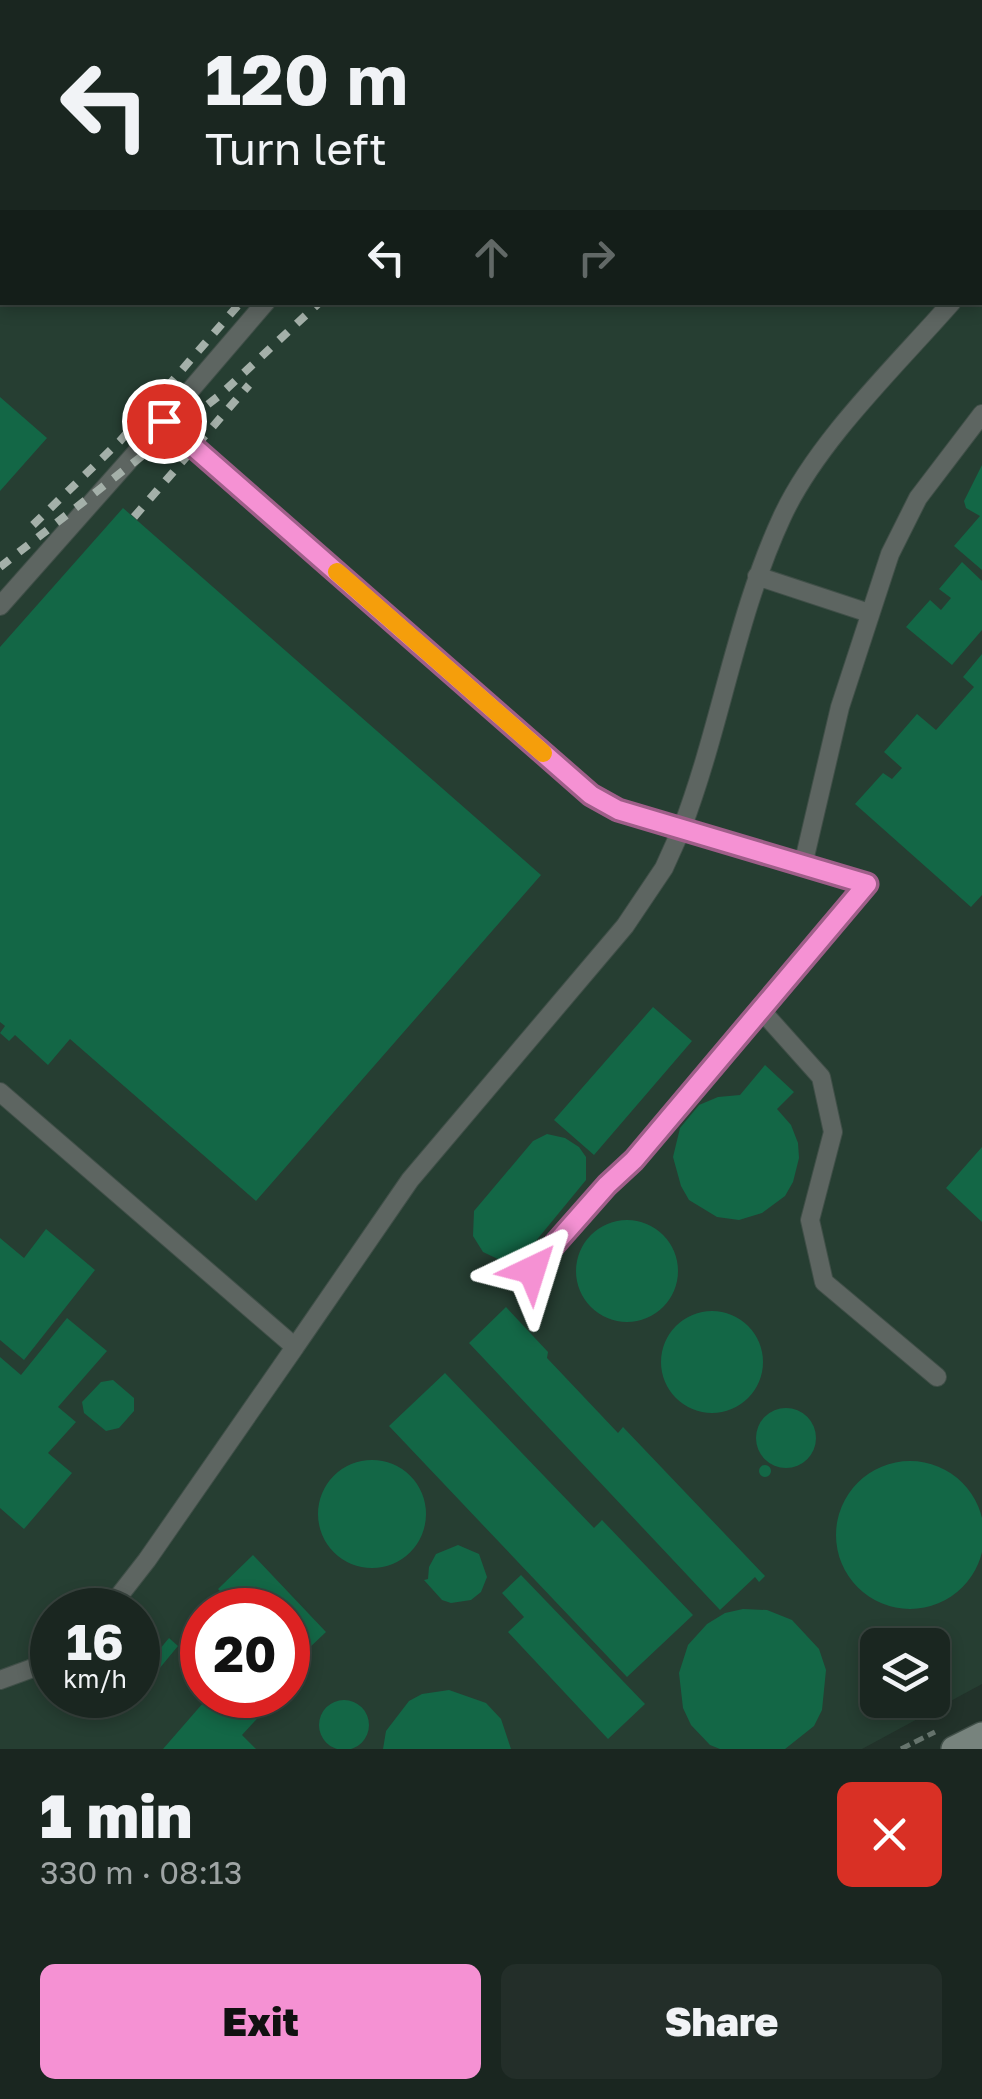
<!DOCTYPE html>
<html lang="en">
<head>
<meta charset="utf-8">
<style>
  body { margin:0; font-family:"Golos Text",sans-serif; background:#232e29; color:#f1f3f6; height:100vh; display:flex; flex-direction:column; font-size:38px; white-space:nowrap }
  * { box-sizing:border-box; margin:0 }
  p { font-size:32px; color:#9fa5a5 }
  .icon { flex:none; width:55px; height:55px; fill:none; stroke:currentColor; stroke-width:2; stroke-linecap:round; stroke-linejoin:round }
  .map { position:relative; height:1749px; overflow:hidden }
  .details { display:flex; flex-direction:column; background:#1a2620; flex:1 }
  .details>* { flex:none }
  .banner { position:absolute; left:0px; top:0px; width:982px; height:305px; box-shadow:0 5px 15px #0003,0 0 0 2px #38433e; background:#1a2620; color:#f1f3f6; overflow:hidden }
  .fabs { position:absolute; left:860px; top:1628px; display:grid; gap:20px }
  .fabs a { display:grid; place-items:center; width:90px; height:90px; border-radius:15px; background:#1a2620; box-shadow:0 5px 15px #0003,0 0 0 2px #38433e; font-size:50px }
  .speed { position:absolute; left:30px; top:1588px; display:flex; gap:20px; font-size:50px; font-weight:700; text-align:center }
  .speed>* { display:grid; place-content:center; width:130px; height:130px; border-radius:50%; background:#1a2620; box-shadow:0 5px 15px #0003,0 0 0 2px #38433e; line-height:1 }
  .speed small { font-size:25px; font-weight:400 }
  .speed .limit { border:15px solid #d22; background:#fff; color:#111 }
  .pin { position:absolute; display:grid; place-items:center; width:85px; height:85px; color:#fff; margin:-42px; border:5px solid #fff; border-radius:50%; box-shadow:0 2px 10px #0007 }
  .me { position:absolute; width:110px; margin:-55px; rotate:41deg; stroke-linejoin:round; filter:drop-shadow(0 0 8px #0008) }
  .turn { display:flex; align-items:center; gap:35px; height:210px; padding:0 40px; font-size:45px }
  .turn .icon { width:130px; height:130px; stroke-width:2.5 }
  .turn b { display:block; font-size:70px; line-height:85px }
  .lanes { display:flex; align-items:center; height:95px; padding:0 40px; background:#0003; justify-content:center; gap:50px; direction:ltr }
  .lanes .off { opacity:.35 }
  .round { display:grid; place-items:center; flex:none; width:105px; height:105px; border-radius:15px; background:#232e29 }
  .overview { display:flex; align-items:center; justify-content:space-between; height:170px; padding:0 40px }
  h1 { font-size:60px; font-weight:800; line-height:75px }
  .cta { display:flex; gap:20px; margin-top:auto; padding:20px 40px }
  .cta a { flex:1; height:115px; border-radius:15px; background:#f591d3; color:#111; font-size:40px; font-weight:800; line-height:115px; text-align:center }
  .cta a+a { background:#232e29; color:#f1f3f6 }
  .map>svg:first-child { display:block }
  .built { fill:#263e32; fill-rule:evenodd }
  .building { fill:#136746 }
  .lines { fill:none; stroke-linecap:round; stroke-linejoin:round }
  .lane-casing { stroke:#404f48; stroke-width:20 }
  .secondary-casing { stroke:#404f48; stroke-width:28 }
  .path { stroke:#66746d; stroke-width:5; stroke-dasharray:10 5; stroke-linecap:butt }
  .lane { stroke:#5d6561; stroke-width:18 }
  .secondary { stroke:#77837d; stroke-width:25 }
  .rail { stroke:#a4b0a9; stroke-width:8; stroke-dasharray:12 12; stroke-linecap:butt }
  .route-casing { stroke:#9f5e89; stroke-width:25 }
  .route { stroke:#f591d3; stroke-width:18 }
  .slow { stroke:#f59e0b; stroke-width:18 }
</style>
</head>
<body>
<div class="map">
<svg width="982" height="1749" viewBox="0 0 982 1749">
  <rect width="100%" height="100%" fill="#22322a"/>
  <path class="built" d="M0,0H982V1684L862,1749H0ZM2,2H980V302H2ZM52,1610H138V1695H52ZM202,1610H288V1695H202ZM878,1645H932V1700H878Z"/>
  <path class="building" d="M0,397L47,438L0,491Z
    M982,465V570L954,546L980,516L966,508L964,501Z
    M123,508L541,875L256,1201L70,1039L48,1065L15,1035L9,1041L0,1033L5,1026L0,1022V647Z
    M962,562L982,581V630L952,665L906,627L930,600L941,610L951,598L939,589Z
    M982,654V895L971,907L855,804L883,773L892,779L902,768L884,752L917,714L936,730L974,687L963,677Z
    M653,1007L692,1041L594,1155L554,1120Z
    M765,1065L794,1092L777,1109L791,1125L798,1143L799,1158L793,1182L785,1196L762,1213L739,1220L717,1217L689,1200L681,1186L673,1157L680,1128L699,1105L718,1097L740,1095Z
    M547,1134L565,1138L579,1147L586,1157V1180L526,1253L500,1260L483,1252L473,1236L474,1211L533,1141Z
    M982,1147V1222L946,1188Z
    M576 1271a51 51 0 1 1 102 0a51 51 0 1 1-102 0Z
    M46,1229L95,1270L24,1360L0,1340V1238L24,1258Z
    M506,1307L548,1352L547,1358L618,1433L623,1427L765,1576L759,1582L755,1577L720,1610L469,1343Z
    M661 1362a51 51 0 1 1 102 0a51 51 0 1 1-102 0Z
    M67,1318L107,1351L58,1407L76,1422L48,1453L72,1473L24,1529L0,1508V1357L21,1375Z
    M445,1373L594,1528L602,1520L693,1615L627,1677L389,1426Z
    M113,1380L134,1398V1411L119,1428L106,1431L84,1413L82,1402L101,1382Z
    M756 1438a30 30 0 1 1 60 0a30 30 0 1 1-60 0Z
    M318 1514a54 54 0 1 1 108 0a54 54 0 1 1-108 0Z
    M836 1535a74 74 0 1 1 148 0a74 74 0 1 1-148 0Z
    M759 1471a6 6 0 1 1 12 0a6 6 0 1 1-12 0Z
    M458,1545L479,1554L487,1577L481,1592L471,1600L451,1603L442,1600L424,1580L428,1579L429,1567L436,1554Z
    M253,1555L326,1632L288,1668V1610H237L218,1589Z
    M521,1575L645,1704L608,1739L508,1632L524,1617L502,1593Z
    M743,1609L767,1610L792,1620L819,1649L826,1670L822,1710L814,1726L785,1749H720L710,1745L691,1725L683,1708L679,1673L688,1645L707,1624L725,1613Z
    M169,1638L178,1646L154,1675L145,1667Z
    M449,1690L486,1703L501,1719L511,1749H383L386,1731L409,1701L422,1694Z
    M210,1695H250L266,1709L242,1735L256,1749H163Z
    M319 1725a25 25 0 1 1 50 0a25 25 0 1 1-50 0Z"/>
  <g class="lines">
    <g class="lane-casing">
      <path id="lane" d="M525,2L527,0
        M980,270L982,268
        M266,302L164,421L591,795L619,809L682,828C721,726 736,616 782,517C817,441 896,366 952,302
        M757,576L869,613
        M0,606L164,421
        M803,865L840,707L890,554L918,498L982,414
        M761,1010L821,1077L833,1132L810,1220L824,1282L937,1377
        M0,1092L295,1347L410,1180L625,926L664,868L682,828L867,884L634,1160L607,1185L531,1271
        M108,1610L147,1560L295,1347
        M0,1680L52,1661"/>
    </g>
    <g class="secondary-casing">
      <path id="secondary" d="M954,1749L982,1735"/>
    </g>
    <path class="path" d="M901,1749L935,1732"/>
    <use href="#lane" class="lane"/>
    <use href="#secondary" class="secondary"/>
    <path class="rail" d="M503,2L505,0
      M584,2L586,0
      M134,517L249,385
      M33,525L120,441L241,302
      M0,567L220,395L320,302"/>
  </g>
  <g class="lines">
    <g class="route-casing">
      <path id="route" d="M164,421L591,795L618,810L867,884L634,1160L607,1185L532,1270"/>
    </g>
    <use href="#route" class="route"/>
    <path class="slow" d="M337,572L543,753"/>
  </g>
</svg>
<div class="fabs">
<a><svg class="icon" aria-label="layers" viewBox="0 0 24 24"><path d="M12 4l9 5-9 5-9-5zM3 14l9 5 9-5"/></svg></a>
</div>
<div class="speed"><div>16<small>km/h</small></div><div class="limit">20</div></div>
<div class="pin" style="left:164px;top:421px;background:#d93025"><svg class="icon" aria-label="arrive" viewBox="0 0 24 24"><path d="M6 21V4h12l-3 4 3 4H6"/></svg></div>
<svg class="me" style="left:532px;top:1270px" viewBox="-20 -20 40 40"><path d="M0-17L14 15 0 8-14 15z" fill="#f591d3" stroke="#fff" stroke-width="4"/></svg>
<div class="banner">
<div class="turn"><svg class="icon" aria-label="left" viewBox="0 0 24 24"><path d="M17 20v-9H6M10 6l-5 5 5 5"/></svg><div><b>120 m</b>Turn left</div></div>
<div class="lanes"><svg class="icon" aria-label="left" viewBox="0 0 24 24"><path d="M17 20v-9H6M10 6l-5 5 5 5"/></svg><svg class="icon off" aria-label="ahead" viewBox="0 0 24 24"><path d="M12 20V5M6 11l6-6 6 6"/></svg><svg class="icon off" aria-label="right" viewBox="0 0 24 24"><path d="M7 20v-9h11M14 6l5 5-5 5"/></svg></div>
</div>
</div>
<section class="details">
<div class="overview"><div><h1>1 min</h1><p>330 m · 08:13</p></div><a class="round" style="background:#d93025;color:#fff"><svg class="icon" aria-label="close" viewBox="0 0 24 24"><path d="M6 6l12 12M18 6L6 18"/></svg></a></div>
<div class="cta"><a>Exit</a><a>Share</a></div>
</section>
</body>
</html>
